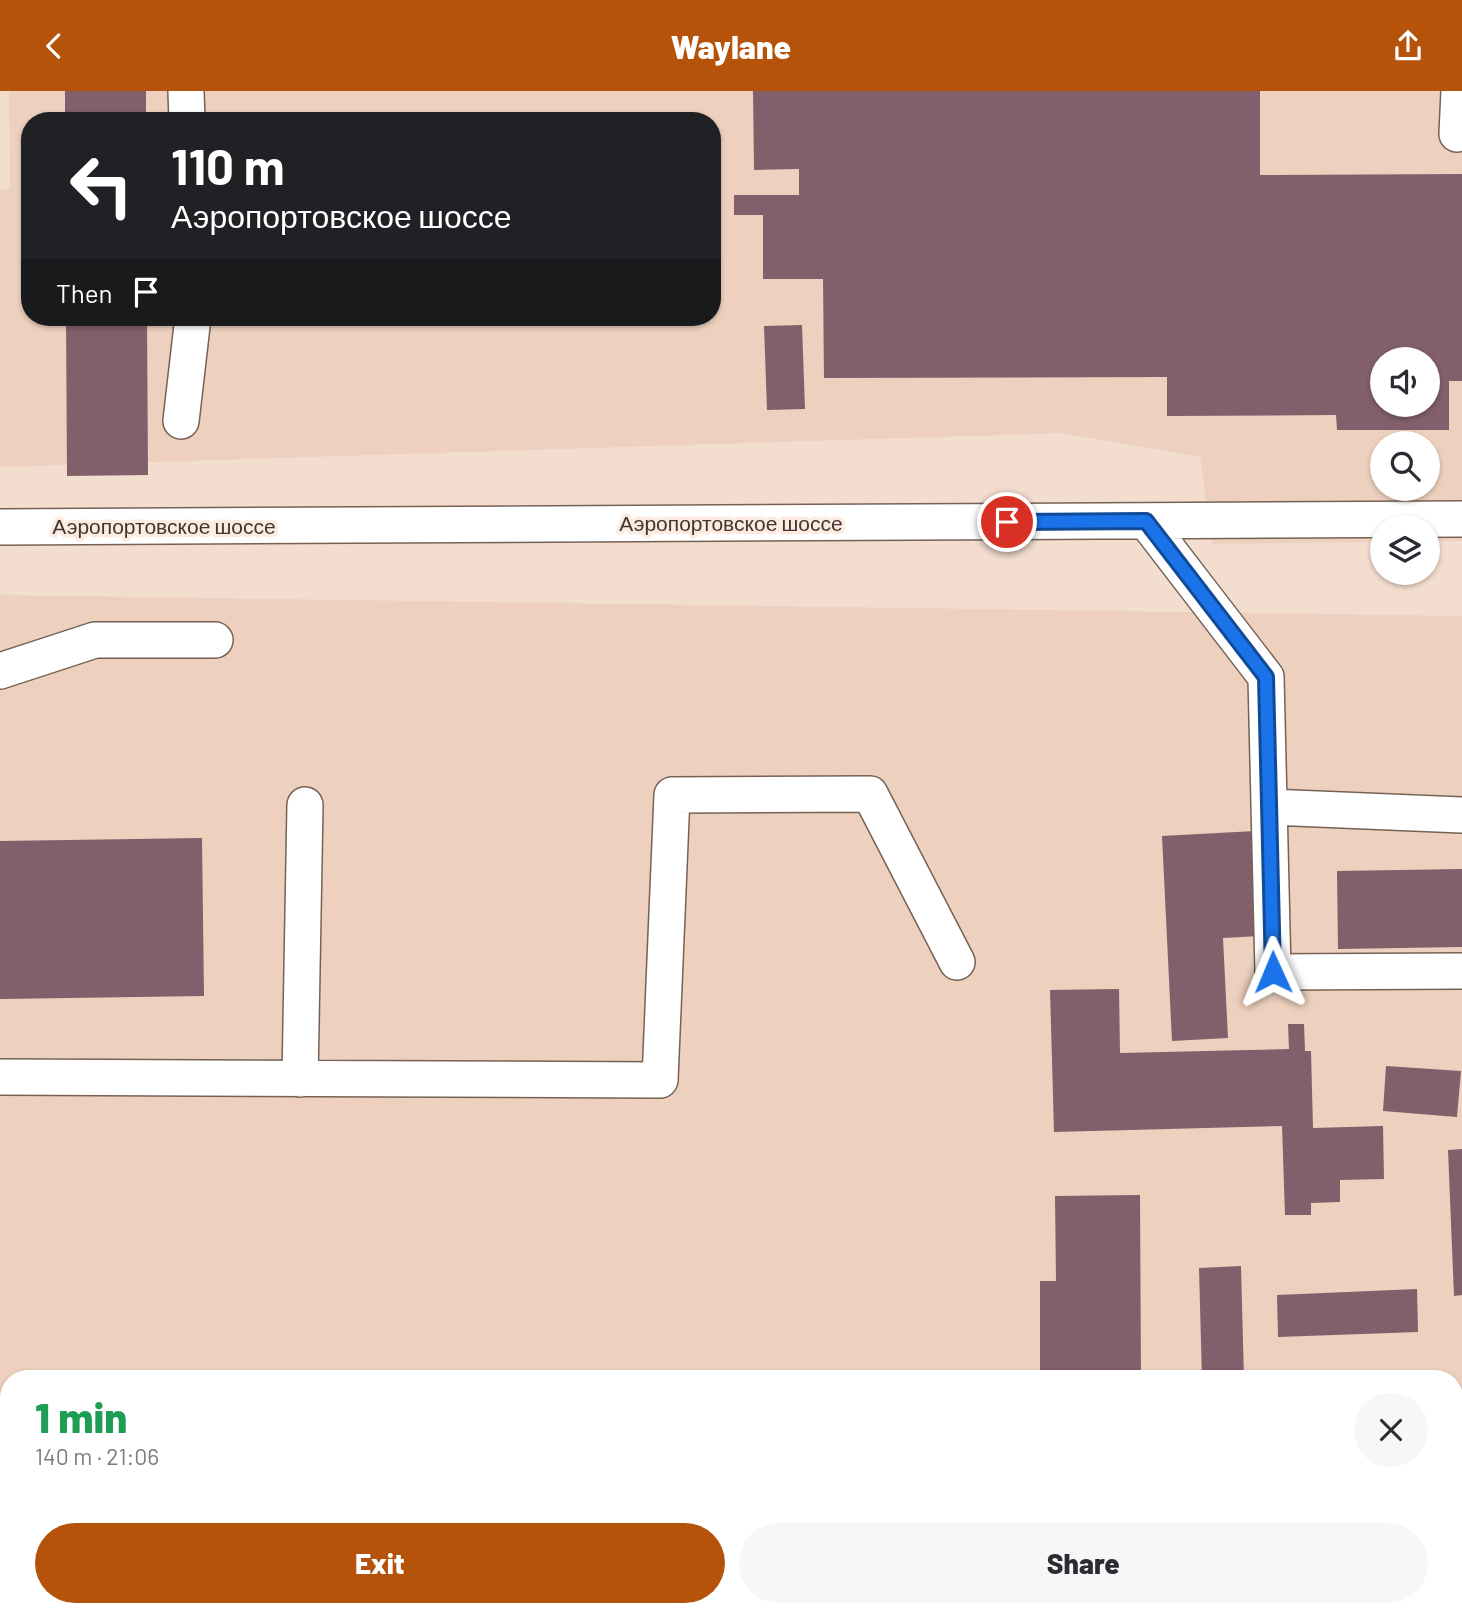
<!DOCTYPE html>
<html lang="en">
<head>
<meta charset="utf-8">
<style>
  body { margin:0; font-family:Barlow,sans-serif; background:#f7f7f7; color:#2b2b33; height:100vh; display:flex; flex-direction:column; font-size:26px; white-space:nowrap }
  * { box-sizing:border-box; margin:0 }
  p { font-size:23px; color:#7c7c81 }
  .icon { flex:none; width:38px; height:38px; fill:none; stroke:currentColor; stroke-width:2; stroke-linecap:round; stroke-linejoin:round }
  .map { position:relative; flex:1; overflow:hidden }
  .panel { position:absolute; left:0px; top:1279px; width:1463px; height:247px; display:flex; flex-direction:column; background:#fff; border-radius:28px 28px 0 0; box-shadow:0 2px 5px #0004 }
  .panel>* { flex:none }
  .hud { position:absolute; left:21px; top:21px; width:700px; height:214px; border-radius:28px; box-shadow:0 2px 5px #0004; background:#202124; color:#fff; overflow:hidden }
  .fabs { position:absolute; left:1370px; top:256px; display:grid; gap:14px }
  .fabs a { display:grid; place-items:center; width:70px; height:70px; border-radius:50%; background:#fff; box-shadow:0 2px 5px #0004; font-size:35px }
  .pin { position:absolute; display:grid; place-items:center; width:60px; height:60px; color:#fff; margin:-30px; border:4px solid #fff; border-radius:50%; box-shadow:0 2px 7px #0007 }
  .me { position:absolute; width:77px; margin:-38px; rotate:359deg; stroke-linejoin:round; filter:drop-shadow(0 0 5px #0008) }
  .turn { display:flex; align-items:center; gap:24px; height:147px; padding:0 35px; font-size:32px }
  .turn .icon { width:91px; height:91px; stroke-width:2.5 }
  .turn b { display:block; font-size:49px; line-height:60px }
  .then { display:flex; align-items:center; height:66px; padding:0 35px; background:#0003; gap:14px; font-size:26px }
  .round { display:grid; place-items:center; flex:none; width:74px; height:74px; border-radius:37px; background:#f7f7f7 }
  .head { display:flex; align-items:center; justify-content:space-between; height:119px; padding:0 35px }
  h1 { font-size:42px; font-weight:800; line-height:52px; color:#1e9e55 }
  .action { display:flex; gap:14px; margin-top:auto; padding:14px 35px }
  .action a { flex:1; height:80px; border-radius:42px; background:#b45309; color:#fff; font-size:28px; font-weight:800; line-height:80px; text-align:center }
  .action a+a { background:#f7f7f7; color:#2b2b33 }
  header { display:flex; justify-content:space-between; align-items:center; height:91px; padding:0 35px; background:#b45309; color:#fff; font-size:32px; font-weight:800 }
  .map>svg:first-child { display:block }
  .built { fill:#edd1be; fill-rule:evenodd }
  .building { fill:#815f6b; fill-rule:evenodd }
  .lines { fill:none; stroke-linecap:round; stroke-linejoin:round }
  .minor-casing { stroke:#756255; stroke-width:38 }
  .minor { stroke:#fff; stroke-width:35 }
  .rail { stroke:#655952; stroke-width:5; stroke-dasharray:3.5 7; stroke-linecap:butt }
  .route-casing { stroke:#114b97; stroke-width:18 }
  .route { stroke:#1a73e8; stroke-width:12 }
  .labels { text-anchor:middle; stroke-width:7; stroke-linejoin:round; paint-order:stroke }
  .street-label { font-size:21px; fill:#403732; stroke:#fdebe0 }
</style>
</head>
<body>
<header><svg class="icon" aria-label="back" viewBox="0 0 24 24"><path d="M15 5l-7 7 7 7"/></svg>Waylane<svg class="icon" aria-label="share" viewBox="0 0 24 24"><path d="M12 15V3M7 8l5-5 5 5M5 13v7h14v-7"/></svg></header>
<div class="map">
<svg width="1462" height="1525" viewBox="0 0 1462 1525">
  <rect width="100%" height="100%" fill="#f3ddcf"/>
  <path class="built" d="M9,0H1462V450L1428,451V436H1382V451L1212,453L1200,366L1062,342L0,376V99L10,98ZM30,30H712V226H30ZM1382,268H1428V313H1382ZM1382,352H1428V397H1382Z
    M0,504L1462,525V1525H0ZM9,1288H1454V1517H9Z"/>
  <path class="building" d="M65,0H146V30H65Z
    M753,0H1260V84L1462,83V290H1449V339H1337L1336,324L1167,325V286L824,287L823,188H763V124H734V104H799V78L754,79ZM1382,268H1428V313H1382Z
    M66,226H147L148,384L67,385Z
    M802,234L805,318L767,319L764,235Z
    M1255,740L1260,845L1223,847L1228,947L1172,950L1162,745Z
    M202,747L204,905L0,908V750Z
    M1462,778V856L1338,858L1337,780Z
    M1119,898L1120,962L1289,958L1288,933H1304L1305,960H1311L1313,1037L1383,1035L1384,1088L1340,1089V1111L1311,1112V1124H1285L1282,1035L1054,1041L1050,899Z
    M1386,975L1461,980L1457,1026L1383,1020Z
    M1462,1058V1204L1454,1205L1448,1059Z
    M1140,1104L1141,1288H1040V1190H1056L1055,1105Z
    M1241,1175L1244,1288H1202L1199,1177Z
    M1417,1198L1418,1241L1278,1246L1277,1204Z
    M174,1517H851V1525H175Z"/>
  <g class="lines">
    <g class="minor-casing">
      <path id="minor" d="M186,0L187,30
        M1457,43L1459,0
        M181,330L193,226
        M1146,430L1266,586L1273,881L1462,880
        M0,436L1462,428
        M0,580L95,549H215
        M1269,716L1462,724
        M0,986L660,989L672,704L870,703L957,871
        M300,988L305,714"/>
    </g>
    <use href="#minor" class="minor"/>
    <path class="rail" d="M1454,1355H1462
      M1454,1381H1462
      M1454,1501L1462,1500"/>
  </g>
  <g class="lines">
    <g class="route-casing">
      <path id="route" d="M1007,431L1146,430L1266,586L1273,881"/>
    </g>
    <use href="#route" class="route"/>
  </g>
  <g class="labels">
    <g class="street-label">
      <text x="731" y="440">Аэропортовское шоссе</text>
      <text x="164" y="443">Аэропортовское шоссе</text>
    </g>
  </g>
</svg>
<div class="fabs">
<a><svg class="icon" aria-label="sound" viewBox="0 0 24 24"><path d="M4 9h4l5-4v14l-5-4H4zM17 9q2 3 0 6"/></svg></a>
<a><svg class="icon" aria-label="search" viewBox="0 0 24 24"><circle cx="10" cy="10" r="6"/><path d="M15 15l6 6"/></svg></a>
<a><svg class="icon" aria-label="layers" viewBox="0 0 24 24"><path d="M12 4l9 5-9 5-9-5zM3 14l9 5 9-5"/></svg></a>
</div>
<div class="pin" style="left:1007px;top:431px;background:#d93025"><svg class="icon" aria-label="arrive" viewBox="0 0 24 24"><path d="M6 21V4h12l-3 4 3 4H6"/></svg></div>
<svg class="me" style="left:1273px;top:881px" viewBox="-20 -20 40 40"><path d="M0-17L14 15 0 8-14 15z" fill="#1a73e8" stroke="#fff" stroke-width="4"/></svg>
<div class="hud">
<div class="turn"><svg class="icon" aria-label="left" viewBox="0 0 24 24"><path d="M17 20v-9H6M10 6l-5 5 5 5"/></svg><div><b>110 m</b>Аэропортовское шоссе</div></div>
<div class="then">Then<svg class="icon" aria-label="arrive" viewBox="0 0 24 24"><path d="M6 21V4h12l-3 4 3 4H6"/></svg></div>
</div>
<section class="panel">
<div class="head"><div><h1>1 min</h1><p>140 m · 21:06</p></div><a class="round"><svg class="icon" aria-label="close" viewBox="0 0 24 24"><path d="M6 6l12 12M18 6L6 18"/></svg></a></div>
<div class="action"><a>Exit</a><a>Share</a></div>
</section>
</div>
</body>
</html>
